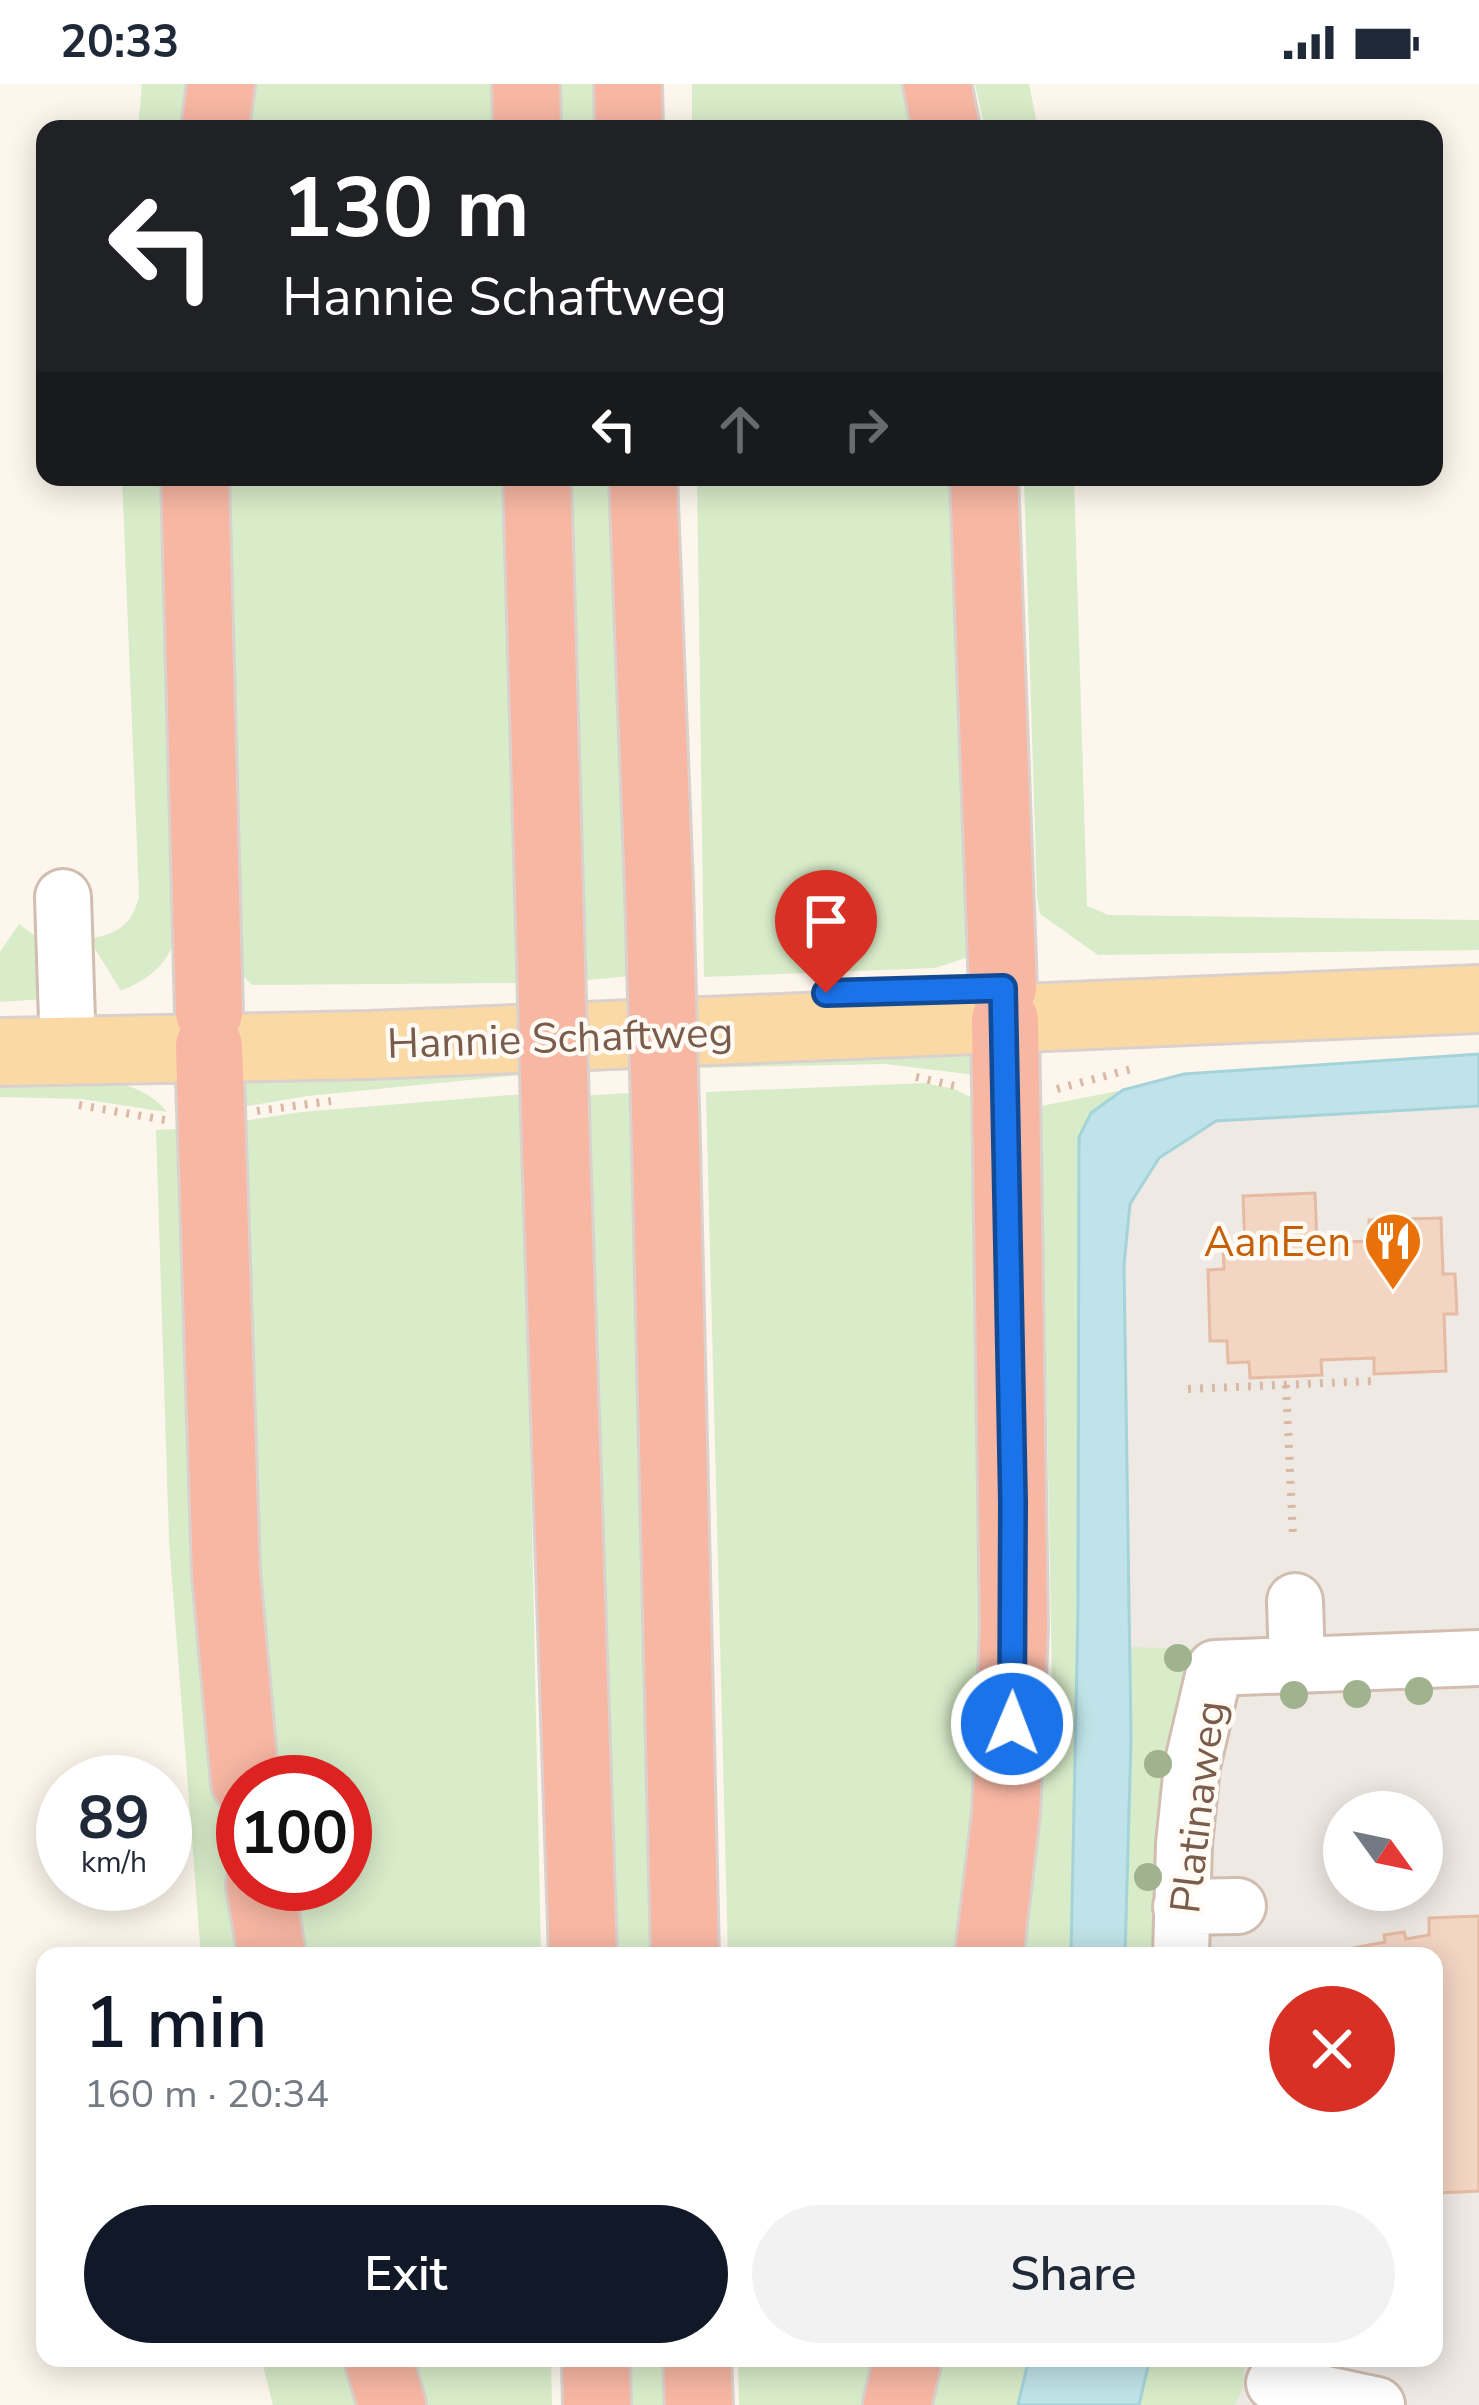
<!DOCTYPE html>
<html lang="en">
<head>
<meta charset="utf-8">
<style>
  body { margin:0; font-family:"Nunito Sans",sans-serif; background:#f2f2f3; color:#1f2937; height:100vh; display:flex; flex-direction:column; font-size:45px; white-space:nowrap }
  * { box-sizing:border-box; margin:0 }
  p { font-size:39px; color:#747a83 }
  .icon { flex:none; width:66px; height:66px; fill:none; stroke:currentColor; stroke-width:2; stroke-linecap:round; stroke-linejoin:round }
  .map { position:relative; flex:1; overflow:hidden }
  .drawer { position:absolute; left:36px; top:1863px; width:1407px; height:420px; display:flex; flex-direction:column; background:#fff; border-radius:24px; box-shadow:0 6px 30px #0003 }
  .drawer>* { flex:none }
  .top-card { position:absolute; left:36px; top:36px; width:1407px; height:366px; border-radius:24px; box-shadow:0 6px 30px #0003; background:#202124; color:#fff; overflow:hidden }
  .needle { width:78px; rotate:123deg }
  .buttons { position:absolute; left:1323px; top:1707px; display:grid; gap:24px }
  .buttons a { display:grid; place-items:center; width:120px; height:120px; border-radius:50%; background:#fff; box-shadow:0 6px 30px #0003; font-size:60px }
  .speed { position:absolute; left:36px; top:1671px; display:flex; gap:24px; font-size:60px; font-weight:700; text-align:center }
  .speed>* { display:grid; place-content:center; width:156px; height:156px; border-radius:50%; background:#fff; box-shadow:0 6px 30px #0003; line-height:1 }
  .speed small { font-size:30px; font-weight:400 }
  .speed .limit { border:18px solid #d22; background:#fff; color:#111 }
  .pin { position:absolute; display:grid; place-items:center; width:102px; height:102px; color:#fff; margin:-123px -51px; border-radius:50% 50% 50% 0; rotate:-45deg; box-shadow:0 0 12px #0007 }
  .pin .icon { rotate:45deg }
  .me { position:absolute; width:132px; margin:-66px; rotate:1deg; stroke-linejoin:round; filter:drop-shadow(0 0 9px #0008) }
  .turn { display:flex; align-items:center; gap:42px; height:252px; padding:0 48px; font-size:54px }
  .turn .icon { width:156px; height:156px; stroke-width:2.5 }
  .turn b { display:block; font-size:84px; line-height:102px }
  .lanes { display:flex; align-items:center; height:114px; padding:0 48px; background:#0003; justify-content:center; gap:60px; direction:ltr }
  .lanes .off { opacity:.35 }
  .round { display:grid; place-items:center; flex:none; width:126px; height:126px; border-radius:63px; background:#f2f2f3 }
  .overview { display:flex; align-items:center; justify-content:space-between; height:204px; padding:0 48px }
  h1 { font-size:72px; font-weight:600; line-height:90px; color:#111827 }
  .button { display:flex; gap:24px; margin-top:auto; padding:24px 48px }
  .button a { flex:1; height:138px; border-radius:72px; background:#111827; color:#fff; font-size:48px; font-weight:600; line-height:138px; text-align:center }
  .button a+a { background:#f2f2f3; color:#1f2937 }
  .status { display:flex; justify-content:space-between; align-items:center; height:84px; padding:0 60px; background:#fff; direction:ltr }
  .status svg { height:33px; fill:currentColor }
  .map>svg:first-child { display:block }
  .industrial { fill:#efe9e4; fill-rule:evenodd }
  .green { fill:#d8ecc9 }
  .water { fill:#bfe3e8; stroke:#a5d3da; stroke-width:3 }
  .building { fill:#f3d5c3; stroke:#e6bba3; stroke-width:3 }
  .lines { fill:none; stroke-linecap:round; stroke-linejoin:round }
  .minor-casing { stroke:#d1beb0; stroke-width:60 }
  .major-casing { stroke:#dad1cd; stroke-width:72 }
  .highway-casing { stroke:#dad1cd; stroke-width:72 }
  .path { stroke:#d9b8a5; stroke-width:8; stroke-dasharray:3 9; stroke-linecap:butt }
  .minor { stroke:#fff; stroke-width:54 }
  .major { stroke:#fbd9a5; stroke-width:66 }
  .highway { stroke:#f7b7a3; stroke-width:66 }
  .highway-bridge-casing { stroke:#dad1cd; stroke-width:72; stroke-linecap:butt }
  .highway-bridge { stroke:#f7b7a3; stroke-width:66 }
  .tree { fill:#a0b28e }
  .route-casing { stroke:#114b97; stroke-width:30 }
  .route { stroke:#1a73e8; stroke-width:21 }
  .labels { text-anchor:middle; stroke-width:9; stroke-linejoin:round; paint-order:stroke }
  .street-label { font-size:42px; fill:#7a5c4d; stroke:#fffaf3 }
  .food-label { font-size:42px; fill:#c56008; stroke:#fffaf3; text-anchor:end }
</style>
</head>
<body>
<div class="status"><b>20:33</b><svg viewBox="0 0 49 12"><path d="M0 12V9h3v3zM5 12V6h3v6zM10 12V3h3v9zM15 12V0h3v12zM26 1h20v11H26zM47 4h2v5h-2z"/></svg></div>
<div class="map">
<svg width="1479" height="2321" viewBox="0 0 1479 2321">
  <rect width="100%" height="100%" fill="#fdf6ec"/>
  <path class="industrial" d="M1479,1012V2321H1057L1065,2274H1434V1872H1103L1114,1075L1180,1025ZM1344,1728H1422V1806H1344Z"/>
  <path class="green" d="M142,0H202L194,45H138Z
    M250,0H494L496,45H243Z
    M556,0H603L604,45H557Z
    M692,0H917L926,45H692Z
    M975,0H1029L1038,45H985Z
    M122,393H180L185,827C171,871 165,888 121,907L89,855C118,849 131,842 139,813Z
    M221,393H505L519,899L252,901L235,884Z
    M564,393H616L632,892L576,897Z
    M697,393H966L969,873L935,884L704,893Z
    M1024,393H1074L1087,822L1109,831L1479,836V866L1098,871L1040,830L1037,813Z
    M19,840L50,863L43,915L0,918V868Z
    M971,958L984,992L885,980L644,985L521,991L307,1012L224,1026L235,980Z
    M0,995C52,997 131,982 167,1028L81,1015L0,1013Z
    M925,999L954,1005L993,1024L978,1872H728L706,1008Z
    M1123,1006L1091,1029L1079,1053L1078,1525L1071,1872H1016L1052,1594L1041,1022Z
    M629,1009L661,1762V1872H605L578,1012Z
    M523,1010L541,1872H302L291,1800H345V1698H275L223,1040L301,1028Z
    M176,1045L184,1064C200,1333 202,1607 254,1872H201L169,1456L156,1046Z
    M1130,1563L1197,1565L1157,1872H1125Z
    M261,2274H347L362,2321H273Z
    M397,2274H551L552,2321H410Z
    M616,2274H672L673,2321H618Z
    M738,2274H893L883,2321H739Z
    M941,2274H1029L1018,2321H930Z
    M1150,2274H1241C1246,2292 1245,2306 1234,2321H1139Z"/>
  <path class="water" d="M1479,970V1022L1216,1037L1159,1074L1130,1120L1124,1181L1131,1655L1125,1872H1071L1078,1525L1079,1053L1091,1029L1123,1006L1184,990Z
    M1029,2274H1150L1139,2321H1018Z"/>
  <path class="building" d="M1315,1109L1317,1159L1369,1157V1136L1441,1134L1443,1190H1455L1457,1230H1444L1446,1287L1374,1290V1274L1321,1276L1322,1291L1250,1294L1249,1278L1228,1279L1227,1257H1210L1208,1186L1224,1185L1223,1163H1245L1243,1112Z
    M1479,1832V2107L1438,2109L1439,2139H1434V1872H1311L1385,1858L1384,1851L1404,1848L1406,1855L1429,1851V1834Z"/>
  <g class="lines">
    <g class="minor-casing">
      <path id="minor" d="M63,813L68,967
        M1295,1517L1297,1581
        M1181,1823L1238,1822
        M1181,1872L1184,1760L1192,1682L1215,1584L1479,1574
        M1274,2299L1377,2321"/>
    </g>
    <g class="major-casing">
      <path id="major" d="M0,968L369,961L1479,915"/>
    </g>
    <g class="highway-casing">
      <path id="highway" d="M526,0L527,45
        M628,0L629,45
        M937,0L946,45
        M215,45L221,0
        M195,393L209,929
        M537,393L549,807
        M643,393L659,803
        M984,393L1003,904
        M209,962L226,1489L245,1698
        M666,1061L685,1872
        M556,1064L583,1872
        M260,1800L272,1872
        M989,1872L1006,1729L1014,1544L1005,936
        M378,2274L392,2321
        M596,2274L597,2321
        M697,2274L699,2321
        M897,2321L908,2274"/>
    </g>
    <path class="path" d="M916,993L959,1003
      M1057,1005L1135,984
      M79,1021L165,1036
      M257,1027L331,1017
      M1286,1301L1293,1452
      M1188,1305L1371,1297"/>
    <use href="#minor" class="minor"/>
    <use href="#major" class="major"/>
    <use href="#highway" class="highway"/>
    <g class="highway-bridge-casing">
      <path id="highway-bridge" d="M659,803L666,1061
        M549,807L556,1064"/>
    </g>
    <use href="#highway-bridge" class="highway-bridge"/>
  </g>
  <g class="tree">
    <circle cx="1178" cy="1574" r="14"/>
    <circle cx="1419" cy="1607" r="14"/>
    <circle cx="1357" cy="1610" r="14"/>
    <circle cx="1294" cy="1611" r="14"/>
    <circle cx="1158" cy="1680" r="14"/>
    <circle cx="1148" cy="1793" r="14"/>
  </g>
  <g class="lines">
    <g class="route-casing">
      <path id="route" d="M826,909L1003,904L1013,1418L1012,1640"/>
    </g>
    <use href="#route" class="route"/>
  </g>
  <defs>
    <g id="restaurant-pin" transform="scale(3)"><path d="M0 17L-7.5 6A9.5 9.5 0 1 1 7.5 6Z" fill="#e8710a" stroke="#fffaf3"/><path d="M-5-6h1v4h1v-4h1v4h1v-4h1v5L-1.5 .5V6h-2V.5L-5-1ZM5-6V6H3V1.5H1.5Q1.5-4 5-6Z" fill="#fff"/></g>
  </defs>
  <g fill-rule="evenodd">
    <use href="#restaurant-pin" x="1393" y="1157"/>
  </g>
  <g class="labels">
    <g class="street-label">
      <text transform="translate(560 953) rotate(-2)" y="15">Hannie Schaftweg</text>
      <text transform="translate(1197 1723) rotate(-83)" y="15">Platinaweg</text>
    </g>
    <g class="food-label">
      <text x="1351" y="1172">AanEen</text>
    </g>
  </g>
</svg>
<div class="buttons">
<a><svg class="needle" viewBox="-14 -14 28 28"><path d="M0-13l5 13h-10z" fill="#e53935"/><path d="M0 13l5-13h-10z" fill="#747a83"/></svg></a>
</div>
<div class="speed"><div>89<small>km/h</small></div><div class="limit">100</div></div>
<div class="pin" style="left:826px;top:909px;background:#d93025"><svg class="icon" aria-label="arrive" viewBox="0 0 24 24"><path d="M6 21V4h12l-3 4 3 4H6"/></svg></div>
<svg class="me" style="left:1012px;top:1640px" viewBox="-20 -20 40 40"><circle r="17" fill="#1a73e8" stroke="#fff" stroke-width="3"/><path d="M0-11L8 9 0 5-8 9z" fill="#fff"/></svg>
<div class="top-card">
<div class="turn"><svg class="icon" aria-label="left" viewBox="0 0 24 24"><path d="M17 20v-9H6M10 6l-5 5 5 5"/></svg><div><b>130 m</b>Hannie Schaftweg</div></div>
<div class="lanes"><svg class="icon" aria-label="left" viewBox="0 0 24 24"><path d="M17 20v-9H6M10 6l-5 5 5 5"/></svg><svg class="icon off" aria-label="ahead" viewBox="0 0 24 24"><path d="M12 20V5M6 11l6-6 6 6"/></svg><svg class="icon off" aria-label="right" viewBox="0 0 24 24"><path d="M7 20v-9h11M14 6l5 5-5 5"/></svg></div>
</div>
<section class="drawer">
<div class="overview"><div><h1>1 min</h1><p>160 m · 20:34</p></div><a class="round" style="background:#d93025;color:#fff"><svg class="icon" aria-label="close" viewBox="0 0 24 24"><path d="M6 6l12 12M18 6L6 18"/></svg></a></div>
<div class="button"><a>Exit</a><a>Share</a></div>
</section>
</div>
</body>
</html>
